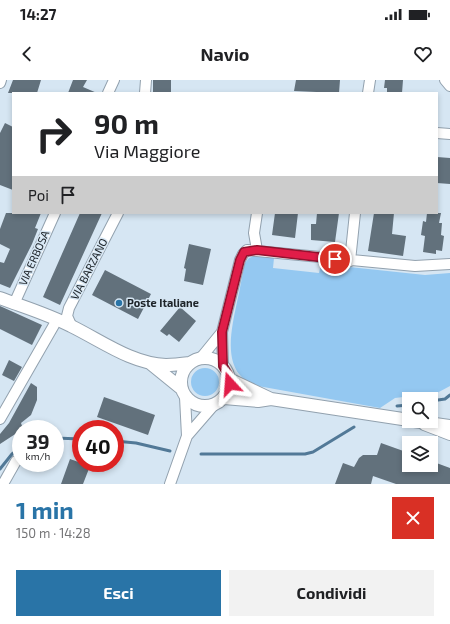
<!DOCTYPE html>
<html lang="it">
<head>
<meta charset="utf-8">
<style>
  body { margin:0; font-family:"Exo 2",sans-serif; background:#f2f2f2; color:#202124; height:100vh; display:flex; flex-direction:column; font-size:15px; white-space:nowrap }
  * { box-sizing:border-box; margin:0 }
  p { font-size:13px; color:#757577 }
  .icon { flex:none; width:22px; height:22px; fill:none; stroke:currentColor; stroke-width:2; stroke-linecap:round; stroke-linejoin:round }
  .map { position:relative; height:404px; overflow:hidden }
  .panel { display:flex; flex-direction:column; background:#fff; flex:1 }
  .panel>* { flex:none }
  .hud { position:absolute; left:12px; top:12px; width:426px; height:122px; border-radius:0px; box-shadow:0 2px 6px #0003; background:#fff; color:#202124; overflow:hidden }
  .buttons { position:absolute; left:402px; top:312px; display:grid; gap:8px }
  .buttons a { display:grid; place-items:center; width:36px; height:36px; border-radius:0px; background:#fff; box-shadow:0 2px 6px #0003; font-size:20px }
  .speed { position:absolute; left:12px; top:340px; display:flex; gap:8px; font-size:20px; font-weight:700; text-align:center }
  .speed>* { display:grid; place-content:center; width:52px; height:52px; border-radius:50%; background:#fff; box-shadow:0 2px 6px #0003; line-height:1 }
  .speed small { font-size:10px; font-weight:400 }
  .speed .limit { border:6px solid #d22; background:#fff; color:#111 }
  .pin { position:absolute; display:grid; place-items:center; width:34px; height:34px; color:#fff; margin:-17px; border:2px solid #fff; border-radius:50%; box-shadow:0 1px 4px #0007 }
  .me { position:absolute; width:44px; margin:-22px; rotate:341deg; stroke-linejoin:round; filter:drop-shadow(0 0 3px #0008) }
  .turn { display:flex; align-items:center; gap:14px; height:84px; padding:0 16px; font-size:18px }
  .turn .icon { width:52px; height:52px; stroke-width:2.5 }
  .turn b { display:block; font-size:28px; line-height:34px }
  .then { display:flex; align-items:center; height:38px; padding:0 16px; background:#0003; gap:8px; font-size:15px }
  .round { display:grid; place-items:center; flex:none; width:42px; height:42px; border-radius:0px; background:#f2f2f2 }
  .overview { display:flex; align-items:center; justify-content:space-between; height:68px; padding:0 16px }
  h1 { font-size:24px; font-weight:700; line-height:30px; color:#2974a7 }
  .cta { display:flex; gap:8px; margin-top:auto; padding:8px 16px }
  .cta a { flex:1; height:46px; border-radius:0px; background:#2974a7; color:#fff; font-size:16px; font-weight:700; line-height:46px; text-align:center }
  .cta a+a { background:#f2f2f2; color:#202124 }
  .status { display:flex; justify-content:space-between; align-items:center; height:28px; padding:0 20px; background:#fff; direction:ltr }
  .status svg { height:11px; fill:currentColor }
  header { display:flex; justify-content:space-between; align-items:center; height:52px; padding:0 16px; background:#fff; font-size:18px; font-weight:700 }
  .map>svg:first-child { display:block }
  .green { fill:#94c8f1 }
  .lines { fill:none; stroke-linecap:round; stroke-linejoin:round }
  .stream { stroke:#527997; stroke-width:3 }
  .building { fill:#62717c }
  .minor-casing { stroke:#92a1ae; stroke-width:12 }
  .tertiary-casing { stroke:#92a1ae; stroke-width:14 }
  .minor { stroke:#fff; stroke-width:10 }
  .tertiary { stroke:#fff; stroke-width:12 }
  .route-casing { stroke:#92132f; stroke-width:10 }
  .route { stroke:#e11d48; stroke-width:7 }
  .poi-dot { fill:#2974a7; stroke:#d6e6f3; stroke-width:1.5 }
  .labels { text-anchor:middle; stroke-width:3; stroke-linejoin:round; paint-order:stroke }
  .street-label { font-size:11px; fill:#1d2328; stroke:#d6e6f3 }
  .poi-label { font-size:11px; font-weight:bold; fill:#1d2328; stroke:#d6e6f3; text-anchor:start }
</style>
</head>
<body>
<div class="status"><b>14:27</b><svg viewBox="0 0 49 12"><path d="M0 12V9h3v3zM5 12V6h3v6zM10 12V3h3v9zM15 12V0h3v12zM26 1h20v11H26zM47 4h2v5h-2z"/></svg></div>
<header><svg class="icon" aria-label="back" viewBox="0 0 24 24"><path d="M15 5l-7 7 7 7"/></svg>Navio<svg class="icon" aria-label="heart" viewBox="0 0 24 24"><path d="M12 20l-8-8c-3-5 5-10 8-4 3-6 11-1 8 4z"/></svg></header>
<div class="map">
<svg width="450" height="404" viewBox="0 0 450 404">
  <rect width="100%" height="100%" fill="#d6e6f3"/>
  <path class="green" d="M254,176L274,178L273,188L319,193L321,184L425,195L450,193V306L437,313L395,318L380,328L258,306C220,295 231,251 237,222C240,209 242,196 245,183L249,178Z
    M191 302a14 14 0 1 1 28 0a14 14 0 1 1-28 0Z"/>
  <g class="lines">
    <path class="stream" d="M431,321L445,319L450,315
      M397,326L409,325
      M55,358L81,359
      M115,361L136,363L170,371
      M201,374H305L313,372L354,347
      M0,389L12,374L21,367"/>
  </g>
  <path class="building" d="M13,0H41L37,13H8Z
    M73,0H87L83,7L97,13H68Z
    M153,0H171V13H153Z
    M296,0H340L339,13L294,11Z
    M385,0H403L402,13H387V8H384Z
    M5,43L13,47V110L0,105V53Z
    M437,77L450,78V104L437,103Z
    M6,133H41L35,148L38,149L32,164L10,208L0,204V182L4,183L10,169L0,164V149Z
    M80,133H102L60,225L43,217Z
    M275,133H298L295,158L272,155Z
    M317,133H339L335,162L311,160V144H316Z
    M374,133H394L392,154L406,156L403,176L368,171Z
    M427,133H441L439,143H442L441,155L444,156L442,171L436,170V174L423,172L425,156L421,155L423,141L426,142Z
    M189,164L211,169L203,205L184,201L186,189L184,188Z
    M105,190L151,214L138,239L92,215Z
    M0,226L42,245L32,265L0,249Z
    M180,227L196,241L179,262L169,254L167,256L160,251Z
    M9,280L22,287L14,301L2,295Z
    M31,303L37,307V320L31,335L21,343L23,349L0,364V354L9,343Z
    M104,317L155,335L148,355L97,337Z
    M381,363L409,373V385H431V381L450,388V404H396L373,396L371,404H335L343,383L354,387L359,378L363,375H377Z
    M70,379L90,386L83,404H61Z"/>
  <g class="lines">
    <g class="minor-casing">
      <path id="minor" d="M445,0L450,6
        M0,3L1,0
        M108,13L114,0
        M145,13L146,0
        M368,13L370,0
        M437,53L450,54
        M257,170L254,153L257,133
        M350,181L355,133
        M14,224L55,133
        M71,245L67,236L69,228L118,133
        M200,279L222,252
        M223,286L222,252L240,180L243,174L247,170L415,186L450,184
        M0,339L54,245
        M424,345L450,355
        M187,356L213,326
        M3,404L16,381
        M170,404L187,356L185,317"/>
    </g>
    <g class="tertiary-casing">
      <path id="tertiary" d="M0,218C24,227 48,234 71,246C100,260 132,284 166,285C174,285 182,284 190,283
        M181 302a24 24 0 1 1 48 0a24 24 0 1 1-48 0Z
        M150,283L182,309
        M229,299L271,319
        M224,318L258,321L271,319L409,340
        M414,341L450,346"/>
    </g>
    <use href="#minor" class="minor"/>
    <use href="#tertiary" class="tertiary"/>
  </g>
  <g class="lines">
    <g class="route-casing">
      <path id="route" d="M230,304L229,296L223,286L222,252L240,180L244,172L257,170L335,179"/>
    </g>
    <use href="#route" class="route"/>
  </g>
  <circle class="poi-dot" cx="119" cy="223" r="4"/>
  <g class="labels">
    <g class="street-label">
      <text transform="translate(34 178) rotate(-66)" y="4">VIA ERBOSA</text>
      <text transform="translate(89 189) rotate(-63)" y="4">VIA BARZANO</text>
    </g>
    <g class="poi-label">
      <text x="127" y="227">Poste Italiane</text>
    </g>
  </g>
</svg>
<div class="buttons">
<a><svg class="icon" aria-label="search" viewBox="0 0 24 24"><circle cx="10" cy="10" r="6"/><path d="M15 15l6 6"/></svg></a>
<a><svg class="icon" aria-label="layers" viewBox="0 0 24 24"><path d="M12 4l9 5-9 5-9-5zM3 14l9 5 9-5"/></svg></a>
</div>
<div class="speed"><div>39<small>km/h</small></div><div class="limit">40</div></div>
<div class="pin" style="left:335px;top:179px;background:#d93025"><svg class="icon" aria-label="arrive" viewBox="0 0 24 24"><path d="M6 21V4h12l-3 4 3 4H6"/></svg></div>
<svg class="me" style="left:230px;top:304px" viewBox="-20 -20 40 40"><path d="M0-17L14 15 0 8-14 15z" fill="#e11d48" stroke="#fff" stroke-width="4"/></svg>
<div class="hud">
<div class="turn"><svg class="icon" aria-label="right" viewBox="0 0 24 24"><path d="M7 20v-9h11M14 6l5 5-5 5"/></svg><div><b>90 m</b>Via Maggiore</div></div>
<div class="then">Poi<svg class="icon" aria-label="arrive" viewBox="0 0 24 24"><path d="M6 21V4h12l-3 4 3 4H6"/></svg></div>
</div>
</div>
<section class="panel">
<div class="overview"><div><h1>1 min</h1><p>150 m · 14:28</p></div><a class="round" style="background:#d93025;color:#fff"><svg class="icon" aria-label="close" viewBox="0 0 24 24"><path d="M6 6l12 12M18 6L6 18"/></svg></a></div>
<div class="cta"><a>Esci</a><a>Condividi</a></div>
</section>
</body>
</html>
